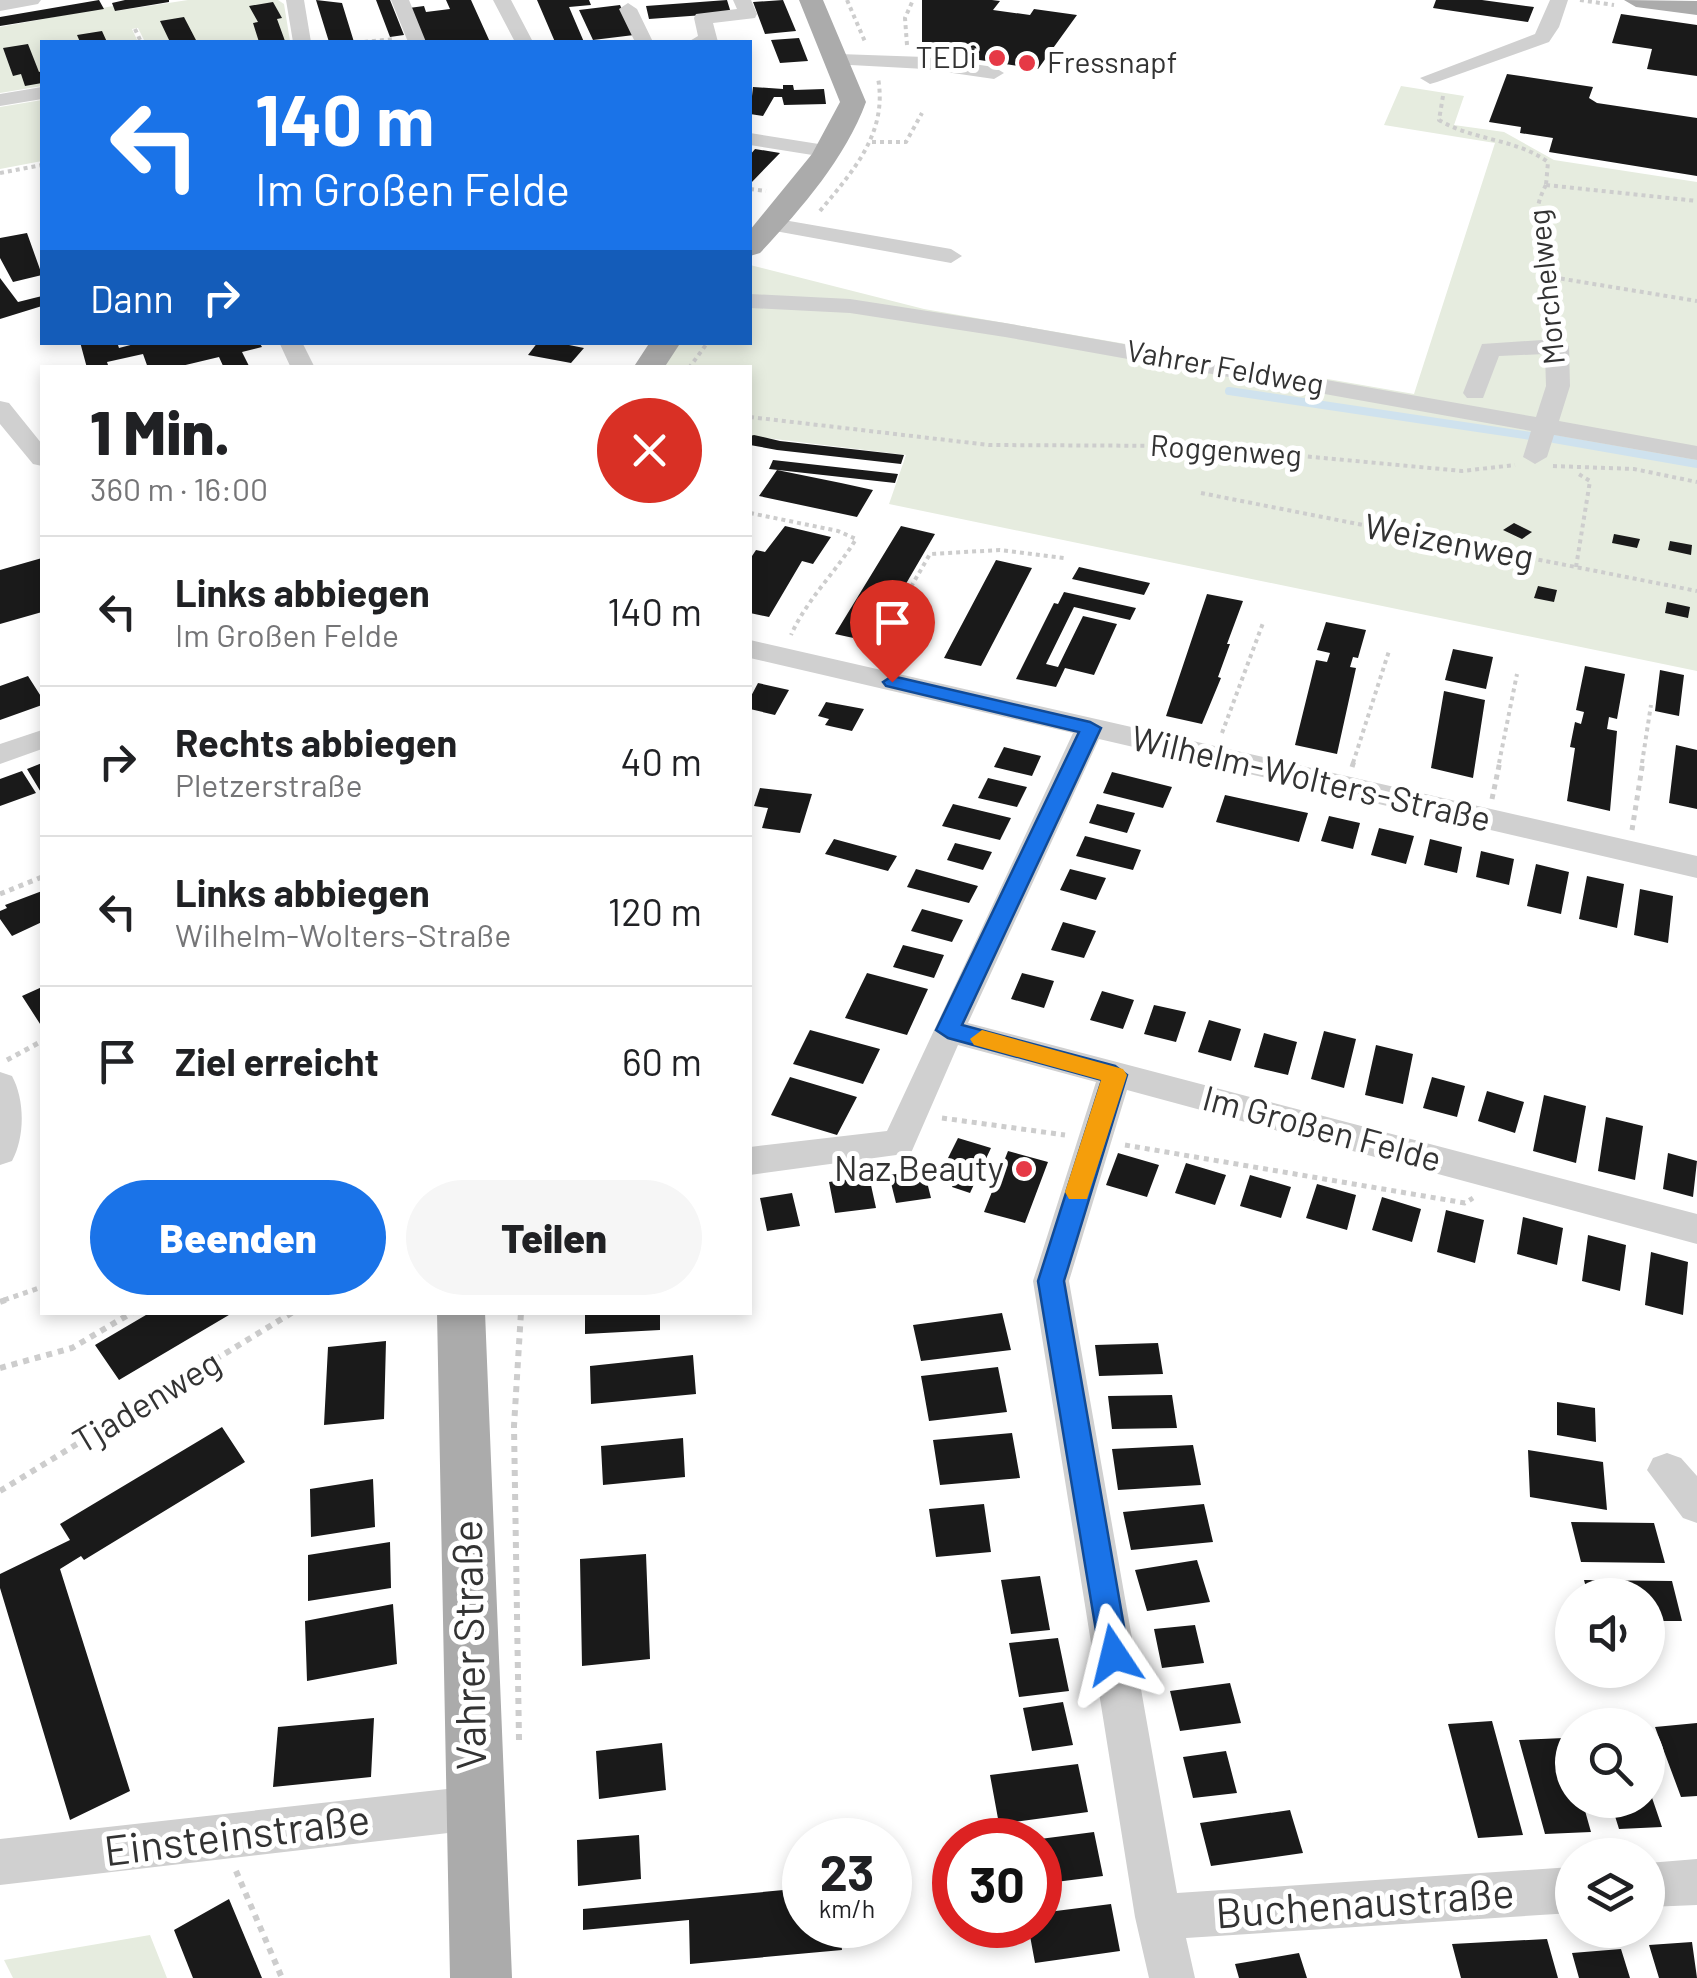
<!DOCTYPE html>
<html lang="de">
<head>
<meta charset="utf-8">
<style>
  body { margin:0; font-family:Barlow,sans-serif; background:#f6f6f6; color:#202124; height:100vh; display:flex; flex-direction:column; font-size:38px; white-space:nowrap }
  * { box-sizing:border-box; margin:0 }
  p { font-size:32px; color:#757577 }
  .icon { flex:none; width:55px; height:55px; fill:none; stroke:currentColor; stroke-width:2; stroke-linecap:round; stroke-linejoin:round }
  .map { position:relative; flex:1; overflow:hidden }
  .drawer { position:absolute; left:40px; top:365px; width:712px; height:950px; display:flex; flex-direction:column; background:#fff; border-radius:0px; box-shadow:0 5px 15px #0003 }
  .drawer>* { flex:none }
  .hud { position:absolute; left:40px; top:40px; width:712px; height:305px; border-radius:0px; box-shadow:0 5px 15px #0003; background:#1a73e8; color:#fff; overflow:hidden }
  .buttons { position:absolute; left:1555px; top:1578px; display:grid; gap:20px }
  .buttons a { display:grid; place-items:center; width:110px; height:110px; border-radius:50%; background:#fff; box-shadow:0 5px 15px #0003; font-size:50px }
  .speed { position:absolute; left:782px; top:1818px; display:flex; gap:20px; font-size:50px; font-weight:700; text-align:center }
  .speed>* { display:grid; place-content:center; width:130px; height:130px; border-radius:50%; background:#fff; box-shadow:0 5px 15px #0003; line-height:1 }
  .speed small { font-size:25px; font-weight:400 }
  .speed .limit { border:15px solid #d22; background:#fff; color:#111 }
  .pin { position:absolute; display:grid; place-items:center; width:85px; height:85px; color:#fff; margin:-102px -42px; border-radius:50% 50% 50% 0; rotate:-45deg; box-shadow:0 0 10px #0007 }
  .pin .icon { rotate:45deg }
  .me { position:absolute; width:110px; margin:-55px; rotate:350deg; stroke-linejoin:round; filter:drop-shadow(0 0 8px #0008) }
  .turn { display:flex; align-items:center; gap:35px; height:210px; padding:0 50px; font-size:45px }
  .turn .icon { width:130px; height:130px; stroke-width:2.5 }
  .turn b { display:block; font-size:70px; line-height:85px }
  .then { display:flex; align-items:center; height:95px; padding:0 50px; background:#0003; gap:20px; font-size:38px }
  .round { display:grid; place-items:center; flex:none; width:105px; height:105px; border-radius:52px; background:#f6f6f6 }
  .overview { display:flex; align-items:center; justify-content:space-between; height:170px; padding:0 50px }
  h1 { font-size:60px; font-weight:800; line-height:75px }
  .action { display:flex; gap:20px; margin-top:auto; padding:20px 50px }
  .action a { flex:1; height:115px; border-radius:60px; background:#1a73e8; color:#fff; font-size:40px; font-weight:800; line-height:115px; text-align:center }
  .action a+a { background:#f6f6f6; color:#202124 }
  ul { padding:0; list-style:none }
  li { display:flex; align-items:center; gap:30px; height:150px; padding:0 50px; border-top:2px solid #e0e0e0 }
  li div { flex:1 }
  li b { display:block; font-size:38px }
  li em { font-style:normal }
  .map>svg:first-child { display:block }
  .green { fill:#e6ecdf }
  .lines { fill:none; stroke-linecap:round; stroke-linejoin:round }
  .stream { stroke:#cfe2ee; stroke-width:8 }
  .building { fill:#1a1a1a }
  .path-far2 { stroke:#cdcdcd; stroke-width:4; stroke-dasharray:4 4; stroke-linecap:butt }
  .path-far1 { stroke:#cdcdcd; stroke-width:5; stroke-dasharray:5 5; stroke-linecap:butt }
  .path { stroke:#cdcdcd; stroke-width:6; stroke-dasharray:6 6; stroke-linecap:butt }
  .minor { fill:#d0d0d0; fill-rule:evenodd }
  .major { fill:#ababab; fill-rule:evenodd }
  .route { fill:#1a73e8; stroke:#114b97; stroke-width:2.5 }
  .slow { fill:#f59e0b }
  .poi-dot { fill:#e63946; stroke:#fff; stroke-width:4 }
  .labels { text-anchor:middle; stroke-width:10; stroke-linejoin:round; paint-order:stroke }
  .far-poi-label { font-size:30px; fill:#333; stroke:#fff; text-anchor:end }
  .far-street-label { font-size:30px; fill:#333; stroke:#fff }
  .street-label { font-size:35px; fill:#333; stroke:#fff }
  .poi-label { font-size:35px; fill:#333; stroke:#fff; text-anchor:end }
  .near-street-label { font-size:42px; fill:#333; stroke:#fff }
</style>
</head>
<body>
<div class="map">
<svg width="1697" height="1978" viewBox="0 0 1697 1978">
  <rect width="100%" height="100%" fill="#fff"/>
  <path class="green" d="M188,0H278L284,4L290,41L145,42L138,28L132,29L138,42H42V86L0,93V27L113,6L116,11Z
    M1401,86L1464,96L1454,125L1504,132L1554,160L1697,182V671L889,504L906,455L750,436V368H663L680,343L750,342V265L924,309L1414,394L1495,143L1384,125Z
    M42,100V161L0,169V107Z
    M150,1935L167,1978H13L4,1960Z"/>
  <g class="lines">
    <path class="stream" d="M1229,391L1531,436
      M1554,439L1697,464"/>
  </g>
  <path class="building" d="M99,0L104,9L0,26V17Z
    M125,0H169V2L115,11L112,3Z
    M316,0L342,3L354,42H329Z
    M376,0H390L404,35L390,37Z
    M446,0H471L490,42H422L409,8L424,6L426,12L450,9Z
    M537,0H589L591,5L569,7L584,42H555Z
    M727,0L731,13L649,19L646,6Z
    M783,0L796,31L765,34L753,2Z
    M922,0H992L1000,1L993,10L1030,15L1034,9L1077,15L1038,69L922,51Z
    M1436,0H1482L1534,7L1528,22L1433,8Z
    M273,2L282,18L277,19L285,41L259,42L253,23L258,22L249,6Z
    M620,5L634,35L593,40L579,10Z
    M1621,14L1697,25V76L1647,69L1652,49L1612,43Z
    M184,17L197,42H170L160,21Z
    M102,31L107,42H80L77,35Z
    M799,38L808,61L780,63L771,40Z
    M28,44L39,72L42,71V83L25,86L21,74L13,76L3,48Z
    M1507,74L1593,87L1589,98L1597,103L1697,118V176L1549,152L1553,138L1520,133L1521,127L1489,122Z
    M783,85H793L794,90L824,89L826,104L784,105L782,97H774L763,116L750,114L753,87L783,89Z
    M755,149L780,153L750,184V155Z
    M27,233L42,275L13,282L0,258V238Z
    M0,278L18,302L42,296V306L0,319Z
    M80,342H117L119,348L142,342H259L262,347L242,352L250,368H224L219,357L173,368H148L143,354L107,362L109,368H87Z
    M538,342H554L584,348L571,363L528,355Z
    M754,435L780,441L904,455L901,464L777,450L750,445V436Z
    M773,460L898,474L895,483L769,469Z
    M777,470L841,483L873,490L857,517L759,496Z
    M1514,523L1532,532L1522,539L1503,530Z
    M785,526L831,537L813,564L802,561L769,617L750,613V559L756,550L765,552Z
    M901,526L935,534L872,642L835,634Z
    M1614,534L1640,539L1637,548L1612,543Z
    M1670,541L1692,545L1691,555L1668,550Z
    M42,558V612L0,624V570Z
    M996,560L1032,568L981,666L944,658Z
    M1079,567L1150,583L1144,595L1072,579Z
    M1538,586L1557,590L1554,602L1534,598Z
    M1064,592L1136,608L1130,620L1074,607L1046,664L1058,667L1083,616L1117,624L1094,675L1065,668L1056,687L1016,679L1054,603L1058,604Z
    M1207,594L1243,601L1227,644H1230L1218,677L1221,678L1202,724L1166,716Z
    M1667,602L1690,607L1688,618L1665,613Z
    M1326,622L1366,630L1358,658L1353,657L1350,667L1356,668L1337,754L1295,745L1316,660L1327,662L1330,653L1317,650Z
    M1453,649L1493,657L1486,689L1445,680Z
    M1585,666L1625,674L1617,719L1609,717L1607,729L1617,731L1610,811L1567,801L1575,748L1570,747L1575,722L1581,724L1584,712L1576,710Z
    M1660,670L1684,675L1679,716L1655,711Z
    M28,676L42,698V705L0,720V686Z
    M758,683L789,690L775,715L750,709V698Z
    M1444,691L1485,700L1473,778L1431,768Z
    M826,702L864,709L852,731L825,725L829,719L818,716Z
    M1676,745L1697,750V809L1669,803Z
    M1004,747L1041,756L1032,776L994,767Z
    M42,763V794L27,769Z
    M22,771L36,793L0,806V779Z
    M1112,772L1172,787L1163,808L1103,793Z
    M988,778L1027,787L1017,807L978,798Z
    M760,788L812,794L800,833L762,828L768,808L754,806Z
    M1225,795L1308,813L1299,842L1216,822Z
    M953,804L1011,818L1000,840L942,826Z
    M1097,804L1135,813L1127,833L1089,823Z
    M1329,816L1360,823L1353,849L1321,841Z
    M1379,828L1414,836L1406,864L1371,855Z
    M1085,836L1141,850L1133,870L1076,856Z
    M834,839L897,856L888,871L825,854Z
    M1430,839L1462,847L1457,873L1424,865Z
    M955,843L992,852L983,870L947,860Z
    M1481,851L1514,859L1509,885L1476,877Z
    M1536,864L1569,872L1561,914L1527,906Z
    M916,869L978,886L969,903L907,887Z
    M1070,869L1106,878L1096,900L1060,890Z
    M1587,876L1624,884L1617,928L1579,919Z
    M1640,889L1673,896L1668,943L1634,935Z
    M42,891V922L12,936L0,919V911L7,908L5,905Z
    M922,909L963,920L952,942L911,931Z
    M1063,922L1096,931L1084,958L1051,950Z
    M903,945L944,955L934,978L893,967Z
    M867,973L928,989L907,1035L845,1018Z
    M1022,973L1054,981L1044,1008L1011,999Z
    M42,987V1027L22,996Z
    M1102,991L1134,1000L1123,1029L1090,1020Z
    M1154,1005L1186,1012L1176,1042L1144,1034Z
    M1209,1020L1241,1029L1231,1061L1198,1052Z
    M810,1030L880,1049L863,1084L793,1064Z
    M1324,1031L1356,1039L1344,1088L1311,1079Z
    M1264,1033L1297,1042L1288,1075L1254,1067Z
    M1376,1045L1413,1054L1403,1104L1365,1095Z
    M790,1077L857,1097L837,1135L771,1115Z
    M1432,1077L1465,1086L1457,1117L1423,1108Z
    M1487,1091L1524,1102L1515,1133L1478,1121Z
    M1544,1095L1586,1106L1576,1163L1533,1151Z
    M1606,1117L1643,1126L1635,1180L1598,1171Z
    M958,1138L991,1148L970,1193L952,1187L961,1167L946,1162Z
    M1008,1151L1048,1162L1025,1223L984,1212Z
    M1118,1153L1159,1165L1147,1197L1106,1185Z
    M1668,1153L1697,1161L1693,1197L1663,1189Z
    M1186,1163L1226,1175L1215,1205L1175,1193Z
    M924,1170L931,1198L896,1203L889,1175Z
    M1250,1175L1291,1187L1281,1218L1240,1206Z
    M869,1176L876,1208L835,1213L829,1182Z
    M1317,1184L1356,1195L1347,1230L1306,1218Z
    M792,1193L800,1226L767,1231L760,1198Z
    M1382,1197L1421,1209L1412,1242L1372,1230Z
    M1446,1210L1484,1220L1475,1263L1437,1252Z
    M1523,1217L1563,1228L1557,1265L1517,1254Z
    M1588,1235L1626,1245L1620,1291L1582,1281Z
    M1651,1252L1688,1262L1683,1315L1645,1305Z
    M151,1312H234L119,1380L95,1345Z
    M585,1312H660V1330L585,1334Z
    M1002,1313L1011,1350L921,1361L913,1325Z
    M386,1341L384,1419L324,1425L328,1347Z
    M1158,1343L1163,1374L1099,1376L1095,1345Z
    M693,1355L696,1394L591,1404L590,1366Z
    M998,1367L1007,1412L929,1421L921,1376Z
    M1172,1395L1177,1428L1112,1429L1108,1396Z
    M1557,1402L1595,1408L1596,1442L1557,1435Z
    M222,1427L245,1462L84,1560L81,1556L60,1569L130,1791L70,1820L0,1588V1574L70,1540L60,1524Z
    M1012,1433L1020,1478L940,1485L933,1440Z
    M683,1438L685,1477L603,1485L601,1446Z
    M1193,1445L1201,1485L1118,1490L1112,1449Z
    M1528,1450L1603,1462L1607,1510L1530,1497Z
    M373,1479L375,1527L311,1537L310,1489Z
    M984,1504L991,1552L936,1557L929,1509Z
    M1204,1504L1213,1542L1131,1550L1123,1512Z
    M1571,1522L1654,1523L1665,1563L1581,1562Z
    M390,1542L391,1588L308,1601V1555Z
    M646,1554L650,1659L582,1666L580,1559Z
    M1197,1560L1210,1602L1147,1611L1135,1570Z
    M1040,1576L1050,1630L1011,1634L1001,1580Z
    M1584,1580L1672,1581L1682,1621H1648V1595H1588Z
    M393,1604L397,1664L307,1681L305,1621Z
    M1195,1625L1204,1663L1162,1668L1154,1629Z
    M1058,1638L1069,1691L1019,1697L1009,1643Z
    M1230,1683L1241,1723L1180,1731L1170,1691Z
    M1063,1702L1073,1745L1032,1751L1023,1708Z
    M374,1718L371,1777L273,1787L278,1727Z
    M1492,1721L1523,1835L1478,1838L1448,1724Z
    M1697,1723V1796L1681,1797L1655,1727Z
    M1564,1738L1572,1768V1800H1582L1591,1832L1545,1834L1519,1740Z
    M662,1743L666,1790L599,1799L596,1751Z
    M1226,1751L1237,1793L1193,1798L1183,1757Z
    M1078,1764L1088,1812L999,1824L990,1775Z
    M1648,1786L1662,1827L1619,1829L1610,1800H1648Z
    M1290,1810L1303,1853L1211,1866L1200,1823Z
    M1094,1832L1103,1876L1040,1884V1839Z
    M639,1835L641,1879L578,1886L577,1840Z
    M805,1888V1925H839L842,1950L690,1964L689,1920L583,1930V1909Z
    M229,1899L262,1978H193L174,1930Z
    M1111,1904L1120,1951L1035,1963L1028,1925H1040V1913Z
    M1547,1939L1558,1978H1461L1452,1944Z
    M1692,1942L1697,1978H1659L1649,1945Z
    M1621,1949L1630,1978H1579L1572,1953Z
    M1299,1953L1307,1978H1239L1235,1964Z"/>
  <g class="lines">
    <path class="path-far2" d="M847,0L866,44
      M1580,0L1614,5
      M135,29L141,42
      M364,42L395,39
      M907,45L905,18L913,0
      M1443,96L1439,120C1474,141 1515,138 1548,162L1546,185
      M872,142H906L922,113
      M0,173L42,165
      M1546,185C1522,228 1547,281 1554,326
      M1546,185L1697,201
      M750,189L766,191
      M820,211C853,171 888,133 878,78
      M1545,276L1697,301
      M689,368L708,342
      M750,417L989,445L1196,446L1462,471L1515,465
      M1553,466L1634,469L1697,482
      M1201,493L1697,591
      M750,513L838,531L856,539C836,572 807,599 791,635
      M1576,567L1590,481L1577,473
      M871,656L930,554L1000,550L1064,558
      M1222,733L1263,623
      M1353,763L1389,651
      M1499,763L1517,674
      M1642,763L1651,705"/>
    <path class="path-far1" d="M1352,767L1354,761
      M1492,799L1500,761
      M1632,830L1643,761
      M0,894L42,877
      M7,1060L42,1041
      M942,1118L1065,1135
      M1125,1145L1465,1203L1473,1198
      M4,1300L42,1287"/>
    <path class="path" d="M0,1302L11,1298
      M0,1368L72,1348L133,1312
      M0,1491L293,1312
      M519,1740L514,1426L521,1312
      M236,1871L282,1978"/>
    <path class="minor" d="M0,0H41L38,4L0,11Z
      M286,0H304L311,42H293Z
      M391,0H409L426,42H408Z
      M493,0H511L533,42H515Z
      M733,0H751L757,14L755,18L713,23L718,42H688L698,36L694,18L696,14L737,9Z
      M1550,0H1568L1559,27L1549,42L1437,82L1430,84L1420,78L1535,34Z
      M628,3L637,9L653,42H635L619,9Z
      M839,54L925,57L994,67L1004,73L994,79L925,69L832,64V56Z
      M42,87V99L0,106V94Z
      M750,133L825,145L835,151L825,157L750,145Z
      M772,218L951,249L962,256L951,263L764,229L761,224Z
      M750,294L850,299L1005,323L1536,417L1546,386L1545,354L1499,356L1483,398H1467L1463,393L1482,344L1557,339L1569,346L1570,386L1559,421L1697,446V460L1554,435L1547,457L1535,464L1523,457L1531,431L1005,337L850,313L750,308Z
      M279,342H302L315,368H291Z
      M0,401L9,403L42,444V466L33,464L0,424Z
      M750,640L1697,856V878L1099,739L968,1023L1697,1214V1244L1127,1090L1069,1281L1177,1893L1572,1867V1913L1186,1938L1195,1978H1149L1135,1917L1033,1281L1096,1082L958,1045L911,1153L750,1175V1147L887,1131L1073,733L750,658Z
      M42,730V749L0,764V744Z
      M0,1072L12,1076C25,1100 25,1137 12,1161L0,1165Z
      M1667,1453L1681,1458L1697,1476V1523L1683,1518L1647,1470L1653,1458Z
      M474,1786L490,1792L496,1808L490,1824L474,1830L0,1885V1839Z
      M1697,1859V1905L1648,1907V1863Z"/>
    <path class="major" d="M799,0H823L866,102C845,159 801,209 760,253L750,256V230L812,154L840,102Z
      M1624,0L1697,1V15L1636,7Z
      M650,342H681L664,368H633Z
      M437,1312H485L512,1978H450Z"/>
  </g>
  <path class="route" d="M892,676L1090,722L1101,728L962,1025L1115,1066L1127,1075L1064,1281L1129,1655L1125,1665L1114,1669L1104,1665L1100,1655L1038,1281L1102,1080L948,1038L936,1030L1079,732L886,686L883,682Z"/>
  <path class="slow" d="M982,1030L1123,1069L1127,1075L1087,1199H1069L1065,1192L1101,1080L974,1045L970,1039Z"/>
  <g class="poi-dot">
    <circle cx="997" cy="58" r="10"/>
    <circle cx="1027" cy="63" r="10"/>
    <circle cx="1024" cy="1169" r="10"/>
  </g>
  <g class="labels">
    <g class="far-poi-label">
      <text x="977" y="68">TEDi</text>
      <text x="1047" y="73" text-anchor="start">Fressnapf</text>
    </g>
    <g class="far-street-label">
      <text transform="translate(1547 287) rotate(-96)" y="10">Morchelweg</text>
      <text transform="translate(1225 368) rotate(10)" y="10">Vahrer Feldweg</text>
      <text transform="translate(1226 451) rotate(4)" y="10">Roggenweg</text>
    </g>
    <g class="street-label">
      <text transform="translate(1449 542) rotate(11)" y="12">Weizenweg</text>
      <text transform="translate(1311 779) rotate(13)" y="12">Wilhelm-Wolters-Straße</text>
      <text transform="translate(1322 1129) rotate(15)" y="12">Im Großen Felde</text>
      <text transform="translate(147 1402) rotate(-31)" y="12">Tjadenweg</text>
    </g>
    <g class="poi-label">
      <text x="1004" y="1181">Naz Beauty</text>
    </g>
    <g class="near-street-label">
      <text transform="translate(469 1645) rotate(-91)" y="15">Vahrer Straße</text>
      <text transform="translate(237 1835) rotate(-7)" y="15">Einsteinstraße</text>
      <text transform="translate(1365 1903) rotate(-4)" y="15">Buchenaustraße</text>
    </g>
  </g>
</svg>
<div class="buttons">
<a><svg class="icon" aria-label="sound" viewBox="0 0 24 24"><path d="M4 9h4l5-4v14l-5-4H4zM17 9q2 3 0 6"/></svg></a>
<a><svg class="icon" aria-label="search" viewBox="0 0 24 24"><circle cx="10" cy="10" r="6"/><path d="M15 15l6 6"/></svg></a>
<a><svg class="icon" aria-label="layers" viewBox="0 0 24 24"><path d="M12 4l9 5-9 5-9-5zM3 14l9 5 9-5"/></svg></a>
</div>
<div class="speed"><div>23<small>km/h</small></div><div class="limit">30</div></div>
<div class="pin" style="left:892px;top:682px;background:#d93025"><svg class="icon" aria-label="arrive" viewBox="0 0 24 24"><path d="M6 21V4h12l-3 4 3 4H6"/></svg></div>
<svg class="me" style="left:1114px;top:1655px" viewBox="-20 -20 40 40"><path d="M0-17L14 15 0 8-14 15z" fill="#1a73e8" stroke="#fff" stroke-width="4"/></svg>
<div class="hud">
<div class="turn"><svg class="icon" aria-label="left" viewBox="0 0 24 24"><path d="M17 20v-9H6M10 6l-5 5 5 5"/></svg><div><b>140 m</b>Im Großen Felde</div></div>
<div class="then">Dann<svg class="icon" aria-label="right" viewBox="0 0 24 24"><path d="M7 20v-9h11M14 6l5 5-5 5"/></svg></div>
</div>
<section class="drawer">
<div class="overview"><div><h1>1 Min.</h1><p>360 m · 16:00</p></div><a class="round" style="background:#d93025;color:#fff"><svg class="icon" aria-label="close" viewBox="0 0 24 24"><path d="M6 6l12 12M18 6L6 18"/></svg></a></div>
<ul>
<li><svg class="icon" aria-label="left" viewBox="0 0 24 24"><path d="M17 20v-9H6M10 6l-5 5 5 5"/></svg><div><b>Links abbiegen</b><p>Im Großen Felde</p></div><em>140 m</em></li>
<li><svg class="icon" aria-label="right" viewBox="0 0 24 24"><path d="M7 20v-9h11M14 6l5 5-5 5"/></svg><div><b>Rechts abbiegen</b><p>Pletzerstraße</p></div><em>40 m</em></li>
<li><svg class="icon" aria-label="left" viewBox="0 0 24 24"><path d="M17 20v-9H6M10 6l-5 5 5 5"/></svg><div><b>Links abbiegen</b><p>Wilhelm-Wolters-Straße</p></div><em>120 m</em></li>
<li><svg class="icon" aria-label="arrive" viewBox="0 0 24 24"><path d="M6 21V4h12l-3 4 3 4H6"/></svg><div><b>Ziel erreicht</b></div><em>60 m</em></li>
</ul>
<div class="action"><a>Beenden</a><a>Teilen</a></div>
</section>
</div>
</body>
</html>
